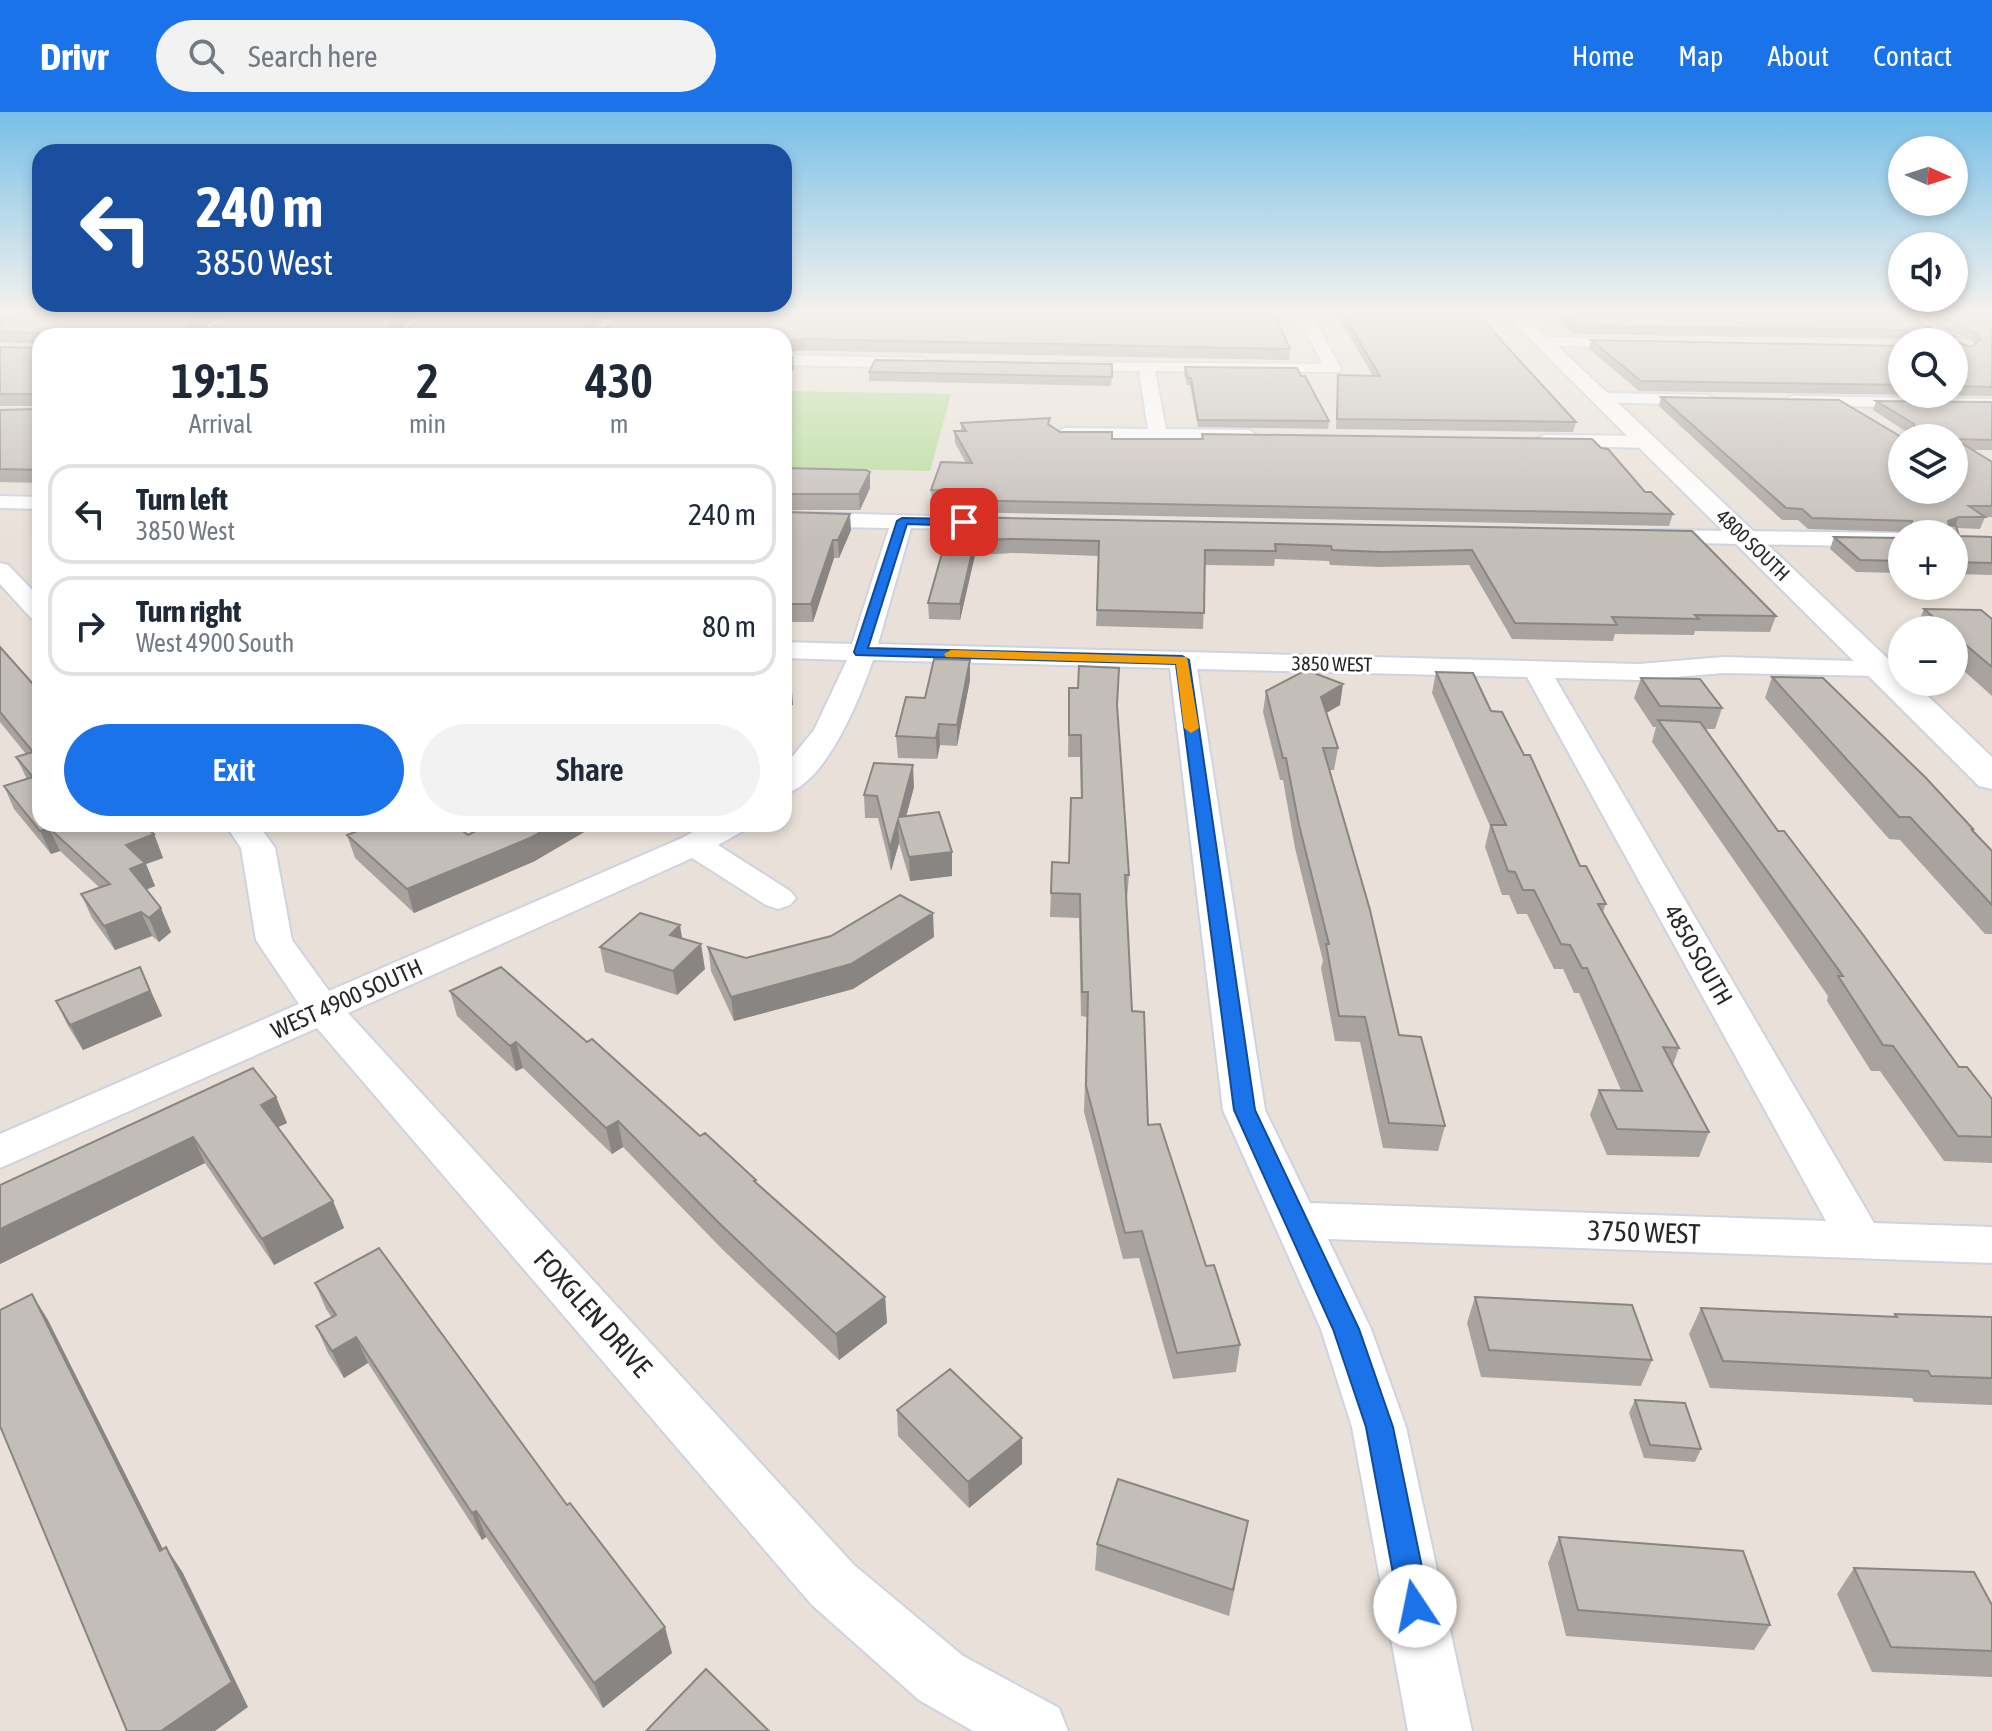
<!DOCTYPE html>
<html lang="en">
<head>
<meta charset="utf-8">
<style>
  body { margin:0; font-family:"Asap Condensed",sans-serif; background:#f2f2f3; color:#1f2937; height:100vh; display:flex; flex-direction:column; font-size:30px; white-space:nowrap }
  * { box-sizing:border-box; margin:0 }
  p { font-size:26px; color:#747a83 }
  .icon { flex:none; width:44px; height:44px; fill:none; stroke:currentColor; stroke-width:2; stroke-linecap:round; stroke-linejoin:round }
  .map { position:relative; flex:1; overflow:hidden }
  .panel { position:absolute; left:32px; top:216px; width:760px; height:504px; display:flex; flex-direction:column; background:#fff; border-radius:24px; box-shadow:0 4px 12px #0003 }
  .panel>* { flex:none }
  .hud { position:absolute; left:32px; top:32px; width:760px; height:168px; border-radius:24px; box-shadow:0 4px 12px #0003; background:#1a4fa0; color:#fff; overflow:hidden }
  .needle { width:52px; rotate:93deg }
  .tools { position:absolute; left:1888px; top:24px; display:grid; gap:16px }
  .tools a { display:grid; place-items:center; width:80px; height:80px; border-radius:50%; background:#fff; box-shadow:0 4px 12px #0003; font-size:40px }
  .pin { position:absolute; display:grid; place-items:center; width:68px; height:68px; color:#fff; margin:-34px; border-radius:16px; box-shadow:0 4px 12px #0006 }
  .me { position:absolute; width:88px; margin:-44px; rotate:349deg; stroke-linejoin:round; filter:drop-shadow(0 0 6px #0008) }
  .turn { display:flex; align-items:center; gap:28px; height:168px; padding:0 32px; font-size:36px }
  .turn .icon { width:104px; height:104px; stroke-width:2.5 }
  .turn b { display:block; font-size:56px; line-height:68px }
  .eta { display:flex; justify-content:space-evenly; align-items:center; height:136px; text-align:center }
  .eta b { font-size:48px; font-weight:600; line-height:56px }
  .action { display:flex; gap:16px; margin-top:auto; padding:16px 32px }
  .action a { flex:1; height:92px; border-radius:48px; background:#1a73e8; color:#fff; font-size:32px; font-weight:600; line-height:92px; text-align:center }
  .action a+a { background:#f2f2f3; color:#1f2937 }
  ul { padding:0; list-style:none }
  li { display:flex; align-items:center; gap:24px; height:100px; margin:0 16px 12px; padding:0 16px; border:4px solid #e0e1e3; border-radius:24px }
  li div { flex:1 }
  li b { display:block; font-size:30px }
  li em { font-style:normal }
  header { display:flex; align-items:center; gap:48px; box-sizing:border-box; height:112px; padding:0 40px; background:#1a73e8; color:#fff }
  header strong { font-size:38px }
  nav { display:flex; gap:44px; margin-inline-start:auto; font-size:28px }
  .search { width:560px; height:72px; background:#f2f2f3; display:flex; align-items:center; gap:20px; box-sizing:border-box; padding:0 28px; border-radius:44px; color:#747a83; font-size:30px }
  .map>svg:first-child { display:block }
  .green { fill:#b5dd98 }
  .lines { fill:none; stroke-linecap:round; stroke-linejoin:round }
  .minor-casing { stroke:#ced3df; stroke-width:4 }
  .tertiary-casing { stroke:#ced3df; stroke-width:4 }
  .minor { fill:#fff; fill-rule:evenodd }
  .tertiary { fill:#fff; fill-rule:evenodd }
  .wall { fill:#a9a39f; fill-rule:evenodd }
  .shaded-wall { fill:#898582 }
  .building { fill:#c4beb9; stroke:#898582; stroke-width:2 }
  .route { fill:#1a73e8; stroke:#114b97; stroke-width:2 }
  .slow { fill:#f59e0b }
  .labels { text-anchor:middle; stroke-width:6; stroke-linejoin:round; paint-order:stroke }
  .far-street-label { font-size:20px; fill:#272727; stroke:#fff }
  .street-label { font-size:24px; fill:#272727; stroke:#fff }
  .near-street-label { font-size:28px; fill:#272727; stroke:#fff }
</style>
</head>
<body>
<header>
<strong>Drivr</strong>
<div class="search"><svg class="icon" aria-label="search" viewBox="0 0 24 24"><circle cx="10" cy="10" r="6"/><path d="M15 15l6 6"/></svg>Search here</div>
<nav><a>Home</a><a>Map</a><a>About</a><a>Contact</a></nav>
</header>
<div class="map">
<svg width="1992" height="1619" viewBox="0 0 1992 1619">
  <rect width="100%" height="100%" fill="#e9e1d9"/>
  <path class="green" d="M784,279L951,282L930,359L784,356Z"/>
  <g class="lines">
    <g class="minor-casing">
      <path id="minor" d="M615,201H630L606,224H589Z
        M1297,201H1311L1341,257L1339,260L1155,259L1166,317L1249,318L1258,324L1256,328H1064L1055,322L1064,316L1148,317L1139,259L1062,258L1056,256V250L1322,252Z
        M1544,225L1640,227L1648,232L1640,237L1539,233V227Z
        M784,243L923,246L931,251L923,256L784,253Z
        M1601,281L1708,283L1717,288L1708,293L1595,290L1592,286Z
        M1795,284L1992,287V297L1789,293L1786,289L1789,285Z
        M1544,323L1647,324L1657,330L1647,336L1537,333L1534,329Z
        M0,384L40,385V397L0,396Z
        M784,400L1005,406L1008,411L1005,416L997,418L911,416L878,532L1639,552L1724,545L1889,550L1893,556L1889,562L1879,564L1724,561L1639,568L1555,566L1874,1111L1992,1115V1151L1328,1127L1371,1217L1406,1315L1472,1619H1408L1352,1315L1321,1217L1223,998L1170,556L873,548C860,586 826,672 784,682V655L814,618L847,548L784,546V530L852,532L889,416L784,414ZM1197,557L1527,565L1826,1109L1310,1091L1265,998Z
        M1652,418L1902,421L1905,422H1902V435L1644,430L1641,425L1644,420Z
        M0,451L8,453L40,486V509L31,506L0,472Z
        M225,712H258L275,736L292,828L329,879L682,726L707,712H747L743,719L718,733L790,779L796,786L790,793L778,797L766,793L692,746L348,901L854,1453L963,1544L1059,1596L1068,1619H973L919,1588L812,1493L317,916L0,1056V1022L299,892L256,828L241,736Z"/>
    </g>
    <g class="tertiary-casing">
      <path id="tertiary" d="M1504,201H1523L1902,560V570H1913L1992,645V677L1979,674Z"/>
    </g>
    <use href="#minor" class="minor"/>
    <use href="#tertiary" class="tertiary"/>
  </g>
  <path class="wall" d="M25,201H232L203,216H211L240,201H422L400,216H409L432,201H611L594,216L1290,237L1289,248L40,224V371L0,370V298L37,297L38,294H0V235L36,236L39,233V232L0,230V211Z
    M1336,201H1476L1576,310L1573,320L1336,317L1338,263L1373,264Z
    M1555,201H1992V284L1639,279L1589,237L1591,228L1902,234V282H1954V230H1905L1902,227L1573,222L1564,215L1565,211ZM1921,205L1973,230L1974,232L1971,235L1956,230L1917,209L1916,206Z
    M784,244L794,256L788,268L784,267Z
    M1185,255L1329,309L1328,317L1198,315L1190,273H1187L1184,262Z
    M869,260L1112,265L1111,274L869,269Z
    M1661,285L1902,378L1954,326H1906L1908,321L1873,298L1876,289L1992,290V338H1973L1992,350V405H1985L1980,417L1956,416L1959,424L1992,425V463L1954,462V422H1907V420L1808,417L1798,408H1782L1659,294Z
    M961,311L1050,313L1060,320L1112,327H1201L1202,322L1645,380L1673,402L1669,414L956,400V391L932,390L931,378L966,351L955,331L954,319H961Z
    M784,356L870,360V376L860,398H784Z
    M784,400L851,418L839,446H834L813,510H784Z
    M1692,419L1776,504L1770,520L1695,519L1694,523L1615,522L1613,529L1512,527L1469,453L1379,455L1330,453L1329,449L1275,447L1274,454L1205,453L1203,517L1096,514L1099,444L1013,441L975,443L960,508L929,507L928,491L944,435V427Z
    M1834,425L1902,426V461L1856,460L1830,437Z
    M1924,497L1992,507V584L1954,550V518H1918L1916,516Z
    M0,535L40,580V712L154,722L163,746L146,752L155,774L146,778L171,820L159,830L152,824L115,838L92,806L81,782L100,776L60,739L51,742L14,697L4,674L27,667L16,645L26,642L0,610Z
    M1436,560L1491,599L1580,754L1606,792L1603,800L1679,936L1673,953L1709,1020L1699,1045L1607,1043L1590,1003L1599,978H1621L1579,881H1574L1563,857H1554L1527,802H1517L1509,783H1502L1485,735L1490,714L1432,581Z
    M1772,565L1974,718L1973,719L1992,739V822H1985L1900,728L1889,727L1765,586Z
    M1641,566L1722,596L1715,617H1705L1778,719L1959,955L1992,987V1051L1944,1049L1880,959H1871L1827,889L1828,884L1652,630L1656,615H1653L1634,586Z
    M970,568L957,634L940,633L937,647L898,646L896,624L925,586Z
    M1069,576L1117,593L1129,763L1127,787H1126L1132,899L1148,1013L1206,1154L1240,1233L1236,1260L1173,1267L1139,1146L1123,1147L1084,1000L1087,905L1081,904L1079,806L1050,805L1052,750L1069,751L1081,686L1080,645H1068Z
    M1266,579L1340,593L1326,601L1338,636L1334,658H1329L1399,923L1445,1014L1438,1039L1383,1036L1360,930L1335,929L1321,856L1323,849L1295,736L1283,668H1280L1263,600Z
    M914,675L906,704L952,740V764L910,769L899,731L891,759L878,706H865L864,683Z
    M353,712H454L468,723L535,749L414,801L355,746L347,723L360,718Z
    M831,824L934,825L853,877L734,909L711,859L708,835L746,846Z
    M682,827L705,857L677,883L605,860L600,835Z
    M140,855L162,904L83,938L68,914L56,889Z
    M450,879L587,930L700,1024L756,1068L757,1072L885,1185L887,1211L839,1248L723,1138L623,1035L612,1042L523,956L516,959L457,904Z
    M276,985L287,1011L278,1015L333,1089L344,1116L274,1153L205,1051L0,1152V1073Z
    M315,1171L672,1541L603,1596L486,1425L482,1428L368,1251L344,1266L328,1241L316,1214L332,1206L326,1197Z
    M1475,1185L1652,1248L1641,1274L1481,1265L1467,1211Z
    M1701,1196L1893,1205L1895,1202L1992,1205V1293L1914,1290L1912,1286L1710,1276L1689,1222Z
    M1635,1288L1701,1337L1695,1350L1644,1346L1629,1301Z
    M897,1298L1022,1326V1352L969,1396L898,1324Z
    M1559,1425L1770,1513L1754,1538L1566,1524L1548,1451Z
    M1097,1432L1243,1436L1229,1504L1095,1458Z
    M1854,1456L1992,1493V1565L1872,1560L1837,1482Z"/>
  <path class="shaded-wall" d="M0,201H23L0,209Z
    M209,201H232L192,221L187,215L188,211Z
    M405,201H422L390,224L387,213Z
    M598,201H611L587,222L586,224L585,211Z
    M1915,201H1923L1921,205L1913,207Z
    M804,227L805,238L784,241V230Z
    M793,245L794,256L788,268L787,256Z
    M870,360V376L860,398L859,382Z
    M850,402L851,418L839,446L838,428Z
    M1959,405L1954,416L1943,421L1948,409Z
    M833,428L834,446L813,510L811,492Z
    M975,428V443L960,508V492Z
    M970,548V568L957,634V613Z
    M787,551L789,571L791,568L793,593L784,594V558Z
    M1343,572L1340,593L1318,606L1321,585Z
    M939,612L940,633L937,647L936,626Z
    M913,653L914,675L902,720L899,705Z
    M898,708L899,731L891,759L890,736Z
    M554,712H598L535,749L414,801L407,777Z
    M49,716L60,739L51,742L40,719Z
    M154,722L163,746L146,752L155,774L140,780L130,757L126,733Z
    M952,740V764L910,769L909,745Z
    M161,796L171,820L159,830L149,806Z
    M141,800L152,824L115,838L104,814Z
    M933,801L934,825L853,877L734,909L731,885Z
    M680,813L684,838L670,823Z
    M701,832L705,857L677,883L673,859Z
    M140,855L162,904L83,938L70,913Z
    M516,930L523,956L516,959L510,934Z
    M276,985L287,1011L272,1018L261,993Z
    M618,1009L623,1035L612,1042L606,1016Z
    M193,1025L205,1051L0,1152V1117Z
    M333,1089L344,1116L274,1153L262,1127Z
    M32,1182L48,1208L177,1465L160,1439Z
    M885,1185L887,1211L839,1248L836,1222Z
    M356,1225L368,1251L344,1266L332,1239Z
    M1022,1326V1352L969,1396L968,1370Z
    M476,1399L486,1425L482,1428L472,1401Z
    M166,1435L183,1461L248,1595L215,1619H161Z
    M665,1515L672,1541L603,1596L594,1571Z"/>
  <path class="building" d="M25,201H209L188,211L187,215L211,216L240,201H405L387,213L390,216H409L432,201H598L585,211V215L606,216L622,201H1274L1290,237L804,227L784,230V224H40V358L0,357V298L37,297L38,285L35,282H0V235L36,236L39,233L38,221L0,220V211Z
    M1342,201H1476L1576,310L1337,307L1338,263L1380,264Z
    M1565,201H1916L1917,209L1945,224H1954L1956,230L1971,235L1980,228L1977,222L1932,201H1992V275L1954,274V230H1906L1908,221L1905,218L1575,214L1566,207H1572Z
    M1591,228L1902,234V273L1641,269Z
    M784,244L793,245L787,256H784Z
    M875,248L1112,252V265L869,260Z
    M1185,255L1297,256L1301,264H1305L1329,309L1198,308L1191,266H1188Z
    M1661,285L1839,288L1903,326H1902V378H1954V326H1907L1909,319L1915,317L1914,312L1876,289L1992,290V328L1955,327L1992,350V394H1969L1985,405H1959L1948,409L1949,413L1956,414L1959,424L1992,425V451L1954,450V422H1908L1912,409L1812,406L1802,397L1786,396Z
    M1050,306L1048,312L1060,320H1112V327H1203L1202,322L1592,327L1601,336L1608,337L1645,380H1651L1673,402L956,388L959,379L931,378L941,350L972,351L954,319H966L961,311Z
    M784,356L866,358L870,360L859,382H784Z
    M784,400L850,402L838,428H833L811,492H784Z
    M950,405L1692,419L1776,504L1695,503L1699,507L1612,505L1617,513L1515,511L1472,438L1382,440L1332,438L1331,434L1275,432L1276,439L1205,438L1204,501L1097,498L1099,429L1013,427L975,428L960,492L928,491L946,427H944Z
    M1834,425L1902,426V449L1860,448Z
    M1924,497L1981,498L1992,507V555L1954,523V518H1948Z
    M0,535L40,580V712H141L154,722L126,733L145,751L130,757L161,796L149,806L141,800L104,814L81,782L110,772L49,716L40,719L4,674L33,665L16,645L33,640L0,600Z
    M934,547L970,548L957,613L939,612L936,626L896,624L906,585L925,586Z
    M1079,554L1119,556L1117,593L1129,763H1125L1132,899L1144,900L1148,1013L1160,1012L1206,1154L1214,1153L1240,1233L1177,1241L1142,1119L1125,1121L1086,974L1088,880H1082L1080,782L1051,781L1052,750L1069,751L1071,686H1082L1081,623H1069V576H1078Z
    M1306,558L1343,572L1321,585L1338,636H1323L1370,798L1399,923L1421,925L1445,1014L1389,1011L1365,905L1339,904L1326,832H1329L1299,713L1286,646H1283L1266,579Z
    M1436,560L1473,561L1491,599L1502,600L1524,643H1530L1580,754H1586L1606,792H1598L1679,936L1663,935L1709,1020L1617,1017L1599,978L1642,979L1587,856H1582L1570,833L1561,832L1534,778H1523L1515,760L1508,759L1491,713H1506Z
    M1772,565L1823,566L1926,666L1974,718L1971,717L1992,739V793L1910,705H1899Z
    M1641,566L1700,567L1722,596L1660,594Z
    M784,567L791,568V572L784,573Z
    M1658,608L1700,610L1778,719H1784L1864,824L1959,955H1967L1992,987V1025L1958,1024L1893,934L1883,933L1838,864H1843Z
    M874,651L913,653L899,705L939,700L952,740L909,745L898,708L890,736L877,684L864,683Z
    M371,712H454L468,723L489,712H554L530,726L407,777L347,723L373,713Z
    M900,783L933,801L851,852L731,885L708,835L746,846L831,824Z
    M640,801L680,813L670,823L701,832L673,859L600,835Z
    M140,855L150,879L70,913L56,889Z
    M501,855L587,930L592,927L700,1024L705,1021L756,1068L754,1069L885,1185L836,1222L719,1111L618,1009L606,1016L516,930L510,934L450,879Z
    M253,956L276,985L261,993L333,1089L262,1127L193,1025L0,1117V1073Z
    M379,1136L567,1393L570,1391L665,1515L594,1571L476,1399L472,1401L356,1225L332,1239L316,1214L336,1203L315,1171Z
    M32,1182L160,1439L166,1435L232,1570L161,1619H127L0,1314V1198Z
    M1475,1185L1632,1193L1652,1248L1489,1238Z
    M1701,1196L1897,1205L1895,1202L1992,1205V1266L1931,1264L1928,1259L1723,1249Z
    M950,1257L1022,1326L968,1370L897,1298Z
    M1635,1288L1685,1291L1701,1337L1650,1333Z
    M1118,1367L1248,1409L1233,1478L1097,1432Z
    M1559,1425L1743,1439L1770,1513L1578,1498Z
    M1854,1456L1974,1460L1992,1493V1539L1891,1535Z
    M706,1557L769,1619H646Z"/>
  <linearGradient id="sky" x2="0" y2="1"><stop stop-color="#78bfe7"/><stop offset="0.47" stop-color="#f5f2ee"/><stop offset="1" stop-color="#f5f2ee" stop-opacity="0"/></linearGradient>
  <rect width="1992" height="427" fill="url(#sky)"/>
  <path class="route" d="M902,406L964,407L969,410L964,414L907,412L868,536L1182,544L1189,548L1255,998L1359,1217L1393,1315L1430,1494L1425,1504L1415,1509L1404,1504L1399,1494L1366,1315L1333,1217L1234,998L1176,552L856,543L854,540L897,409Z"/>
  <path class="slow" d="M951,538L1187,545L1199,616L1191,621L1184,616L1176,552L946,545L944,542Z"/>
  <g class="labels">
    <g class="far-street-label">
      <text transform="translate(1753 433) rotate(44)" y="7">4800 SOUTH</text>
      <text transform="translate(1332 552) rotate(1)" y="7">3850 WEST</text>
    </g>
    <g class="street-label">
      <text transform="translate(1698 843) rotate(60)" y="8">4850 SOUTH</text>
      <text transform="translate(347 887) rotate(-24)" y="8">WEST 4900 SOUTH</text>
    </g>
    <g class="near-street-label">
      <text transform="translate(1644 1120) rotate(2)" y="10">3750 WEST</text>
      <text transform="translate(593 1201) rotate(48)" y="10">FOXGLEN DRIVE</text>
    </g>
  </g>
</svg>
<div class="tools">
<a><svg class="needle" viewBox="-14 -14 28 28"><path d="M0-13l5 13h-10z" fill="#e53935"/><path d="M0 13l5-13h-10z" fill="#747a83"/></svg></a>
<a><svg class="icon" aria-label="sound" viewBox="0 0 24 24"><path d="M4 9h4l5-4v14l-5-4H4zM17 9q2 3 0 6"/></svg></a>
<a><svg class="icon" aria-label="search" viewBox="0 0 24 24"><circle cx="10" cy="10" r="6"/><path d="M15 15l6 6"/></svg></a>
<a><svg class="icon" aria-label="layers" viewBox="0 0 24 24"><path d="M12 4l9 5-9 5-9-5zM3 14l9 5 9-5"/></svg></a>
<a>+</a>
<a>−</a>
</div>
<div class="pin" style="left:964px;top:410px;background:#d93025"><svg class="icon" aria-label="arrive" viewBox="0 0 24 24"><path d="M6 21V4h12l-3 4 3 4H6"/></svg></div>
<svg class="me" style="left:1415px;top:1494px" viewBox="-20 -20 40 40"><circle r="19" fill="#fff"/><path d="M0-13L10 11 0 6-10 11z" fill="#1a73e8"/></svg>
<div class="hud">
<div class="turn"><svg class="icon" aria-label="left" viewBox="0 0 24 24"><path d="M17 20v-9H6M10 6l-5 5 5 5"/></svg><div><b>240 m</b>3850 West</div></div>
</div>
<section class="panel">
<div class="eta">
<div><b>19:15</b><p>Arrival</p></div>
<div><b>2</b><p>min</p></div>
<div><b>430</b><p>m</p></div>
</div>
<ul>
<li><svg class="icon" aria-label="left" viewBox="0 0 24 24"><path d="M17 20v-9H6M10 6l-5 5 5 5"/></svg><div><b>Turn left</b><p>3850 West</p></div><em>240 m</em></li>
<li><svg class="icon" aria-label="right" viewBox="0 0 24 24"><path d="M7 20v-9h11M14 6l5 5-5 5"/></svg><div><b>Turn right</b><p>West 4900 South</p></div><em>80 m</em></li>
</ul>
<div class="action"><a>Exit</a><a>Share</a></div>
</section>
</div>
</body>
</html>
